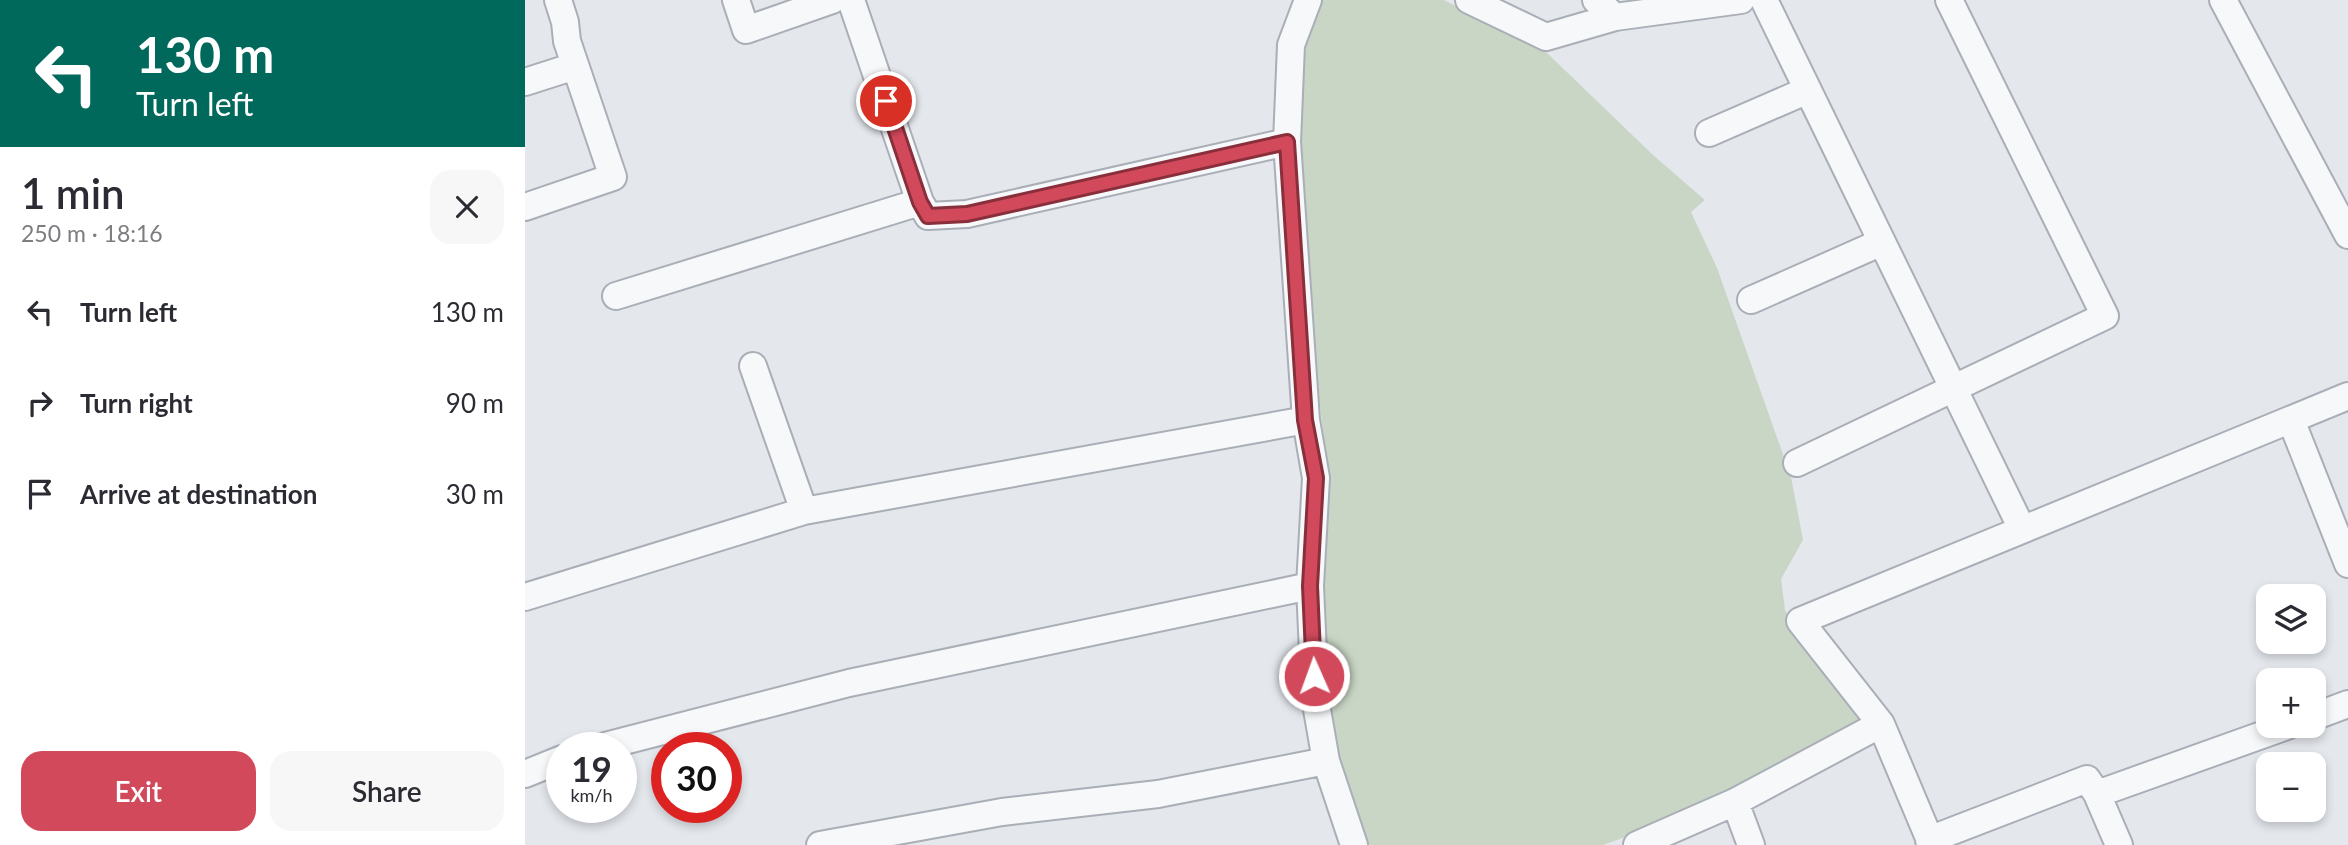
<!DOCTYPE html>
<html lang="en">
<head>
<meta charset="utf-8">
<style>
  body { margin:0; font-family:Lato,sans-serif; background:#f7f7f7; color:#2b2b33; height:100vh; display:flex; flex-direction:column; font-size:26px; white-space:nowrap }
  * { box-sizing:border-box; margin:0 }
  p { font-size:23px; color:#7c7c81 }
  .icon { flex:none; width:38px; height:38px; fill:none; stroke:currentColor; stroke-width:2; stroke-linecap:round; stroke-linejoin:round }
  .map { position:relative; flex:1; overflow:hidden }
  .details { display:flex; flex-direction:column; background:#fff; width:525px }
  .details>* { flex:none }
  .banner { background:#00695c; color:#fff; overflow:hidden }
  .fabs { position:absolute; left:1731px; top:584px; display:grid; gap:14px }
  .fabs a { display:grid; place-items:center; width:70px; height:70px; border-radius:14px; background:#fff; box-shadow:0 4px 10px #0003; font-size:35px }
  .speed { position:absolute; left:21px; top:732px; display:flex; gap:14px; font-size:35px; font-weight:700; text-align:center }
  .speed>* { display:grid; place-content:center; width:91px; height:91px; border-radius:50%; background:#fff; box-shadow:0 4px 10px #0003; line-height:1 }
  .speed small { font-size:18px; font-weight:400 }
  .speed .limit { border:10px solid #d22; background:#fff; color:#111 }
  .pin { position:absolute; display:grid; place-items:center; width:60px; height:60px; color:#fff; margin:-30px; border:4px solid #fff; border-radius:50%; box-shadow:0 2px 7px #0007 }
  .me { position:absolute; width:77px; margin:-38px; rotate:358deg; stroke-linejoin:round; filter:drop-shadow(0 0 5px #0008) }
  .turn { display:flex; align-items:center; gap:24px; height:147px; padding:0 21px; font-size:32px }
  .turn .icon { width:91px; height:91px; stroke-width:2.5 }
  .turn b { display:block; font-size:49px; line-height:60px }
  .round { display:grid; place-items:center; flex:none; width:74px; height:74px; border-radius:21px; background:#f7f7f7 }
  .overview { display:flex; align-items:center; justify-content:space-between; height:119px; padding:0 21px }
  h1 { font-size:42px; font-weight:600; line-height:52px }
  .cta { display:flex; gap:14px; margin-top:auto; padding:14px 21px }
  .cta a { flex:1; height:80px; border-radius:21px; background:#d1495b; color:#fff; font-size:28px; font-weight:600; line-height:80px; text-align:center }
  .cta a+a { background:#f7f7f7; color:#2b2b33 }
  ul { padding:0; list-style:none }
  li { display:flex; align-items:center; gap:21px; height:91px; padding:0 21px }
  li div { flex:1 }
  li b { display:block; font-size:26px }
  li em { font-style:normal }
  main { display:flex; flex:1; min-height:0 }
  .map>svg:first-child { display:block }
  .green { fill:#c9d6c5 }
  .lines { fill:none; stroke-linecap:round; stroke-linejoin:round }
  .minor-casing { stroke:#a9aeb7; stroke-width:30 }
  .minor { stroke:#f7f8fa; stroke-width:26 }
  .route-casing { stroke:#882f3b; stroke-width:18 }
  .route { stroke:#d1495b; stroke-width:12 }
</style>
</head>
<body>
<main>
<section class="details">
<div class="banner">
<div class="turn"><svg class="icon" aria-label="left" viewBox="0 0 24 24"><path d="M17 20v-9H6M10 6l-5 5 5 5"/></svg><div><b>130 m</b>Turn left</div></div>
</div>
<div class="overview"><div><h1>1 min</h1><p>250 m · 18:16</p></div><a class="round"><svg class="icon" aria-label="close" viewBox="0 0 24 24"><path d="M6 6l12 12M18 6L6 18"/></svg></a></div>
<ul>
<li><svg class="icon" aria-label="left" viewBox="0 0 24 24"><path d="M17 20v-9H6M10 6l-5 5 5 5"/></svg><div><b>Turn left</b></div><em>130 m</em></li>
<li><svg class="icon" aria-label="right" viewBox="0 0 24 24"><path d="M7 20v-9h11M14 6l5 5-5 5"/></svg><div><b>Turn right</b></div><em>90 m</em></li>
<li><svg class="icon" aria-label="arrive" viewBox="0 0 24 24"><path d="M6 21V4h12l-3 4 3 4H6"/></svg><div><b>Arrive at destination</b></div><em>30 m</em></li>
</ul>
<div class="cta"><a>Exit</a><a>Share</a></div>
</section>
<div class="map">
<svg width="1823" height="845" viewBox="0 0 1823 845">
  <rect width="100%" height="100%" fill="#e4e7ec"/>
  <path class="green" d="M795,0H919L1020,51L1128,155L1180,200L1166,212L1192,268L1266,477L1278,540L1256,579L1260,610L1280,645L1338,716L1325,727L1148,820L1078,845H839L824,801L805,705L799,609L801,454L781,295L773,135L778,67L785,21Z"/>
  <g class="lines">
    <g class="minor-casing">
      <path id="minor" d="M211,0L221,30L307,0
        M326,0L395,202L403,216L442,214L762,142
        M783,0L766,45L762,142L781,420L791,478L785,586L790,698L801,761L829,845
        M944,0L1021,37L1090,17
        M1071,0L1090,17L1216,0
        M1239,0L1497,529
        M1698,0L1823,235
        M0,82L50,66
        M1184,133L1283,90
        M0,207L88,177L42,41L40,22L33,0
        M91,296L395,202
        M1226,300L1357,242
        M228,366L279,511
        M1766,420L1823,564
        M1272,463L1580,316L1424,0
        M0,597L279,511L781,420
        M1788,717L1823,704
        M76,747L324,683L785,586
        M0,774L37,759
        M1572,794L1762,726
        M1210,802L1226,845
        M1404,840L1562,779L1572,794L1594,845
        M295,845L477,812L633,794L801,761
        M1112,845L1210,802L1356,724
        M1407,845L1356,724L1275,621L1823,396"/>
    </g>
    <use href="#minor" class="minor"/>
  </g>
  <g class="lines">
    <g class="route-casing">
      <path id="route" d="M361,101L395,202L403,216L442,214L762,142L780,420L791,478L785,586L789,676"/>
    </g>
    <use href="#route" class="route"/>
  </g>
</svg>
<div class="fabs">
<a><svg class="icon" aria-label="layers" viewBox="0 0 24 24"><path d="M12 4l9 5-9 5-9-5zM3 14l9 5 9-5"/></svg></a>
<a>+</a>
<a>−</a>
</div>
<div class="speed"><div>19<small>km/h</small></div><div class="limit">30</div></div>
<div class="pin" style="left:361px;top:101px;background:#d93025"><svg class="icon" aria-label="arrive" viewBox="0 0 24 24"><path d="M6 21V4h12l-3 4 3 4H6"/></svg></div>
<svg class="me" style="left:789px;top:676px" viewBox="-20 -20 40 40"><circle r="17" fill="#d1495b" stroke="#fff" stroke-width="3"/><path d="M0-11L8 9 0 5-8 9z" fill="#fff"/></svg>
</div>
</main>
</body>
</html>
